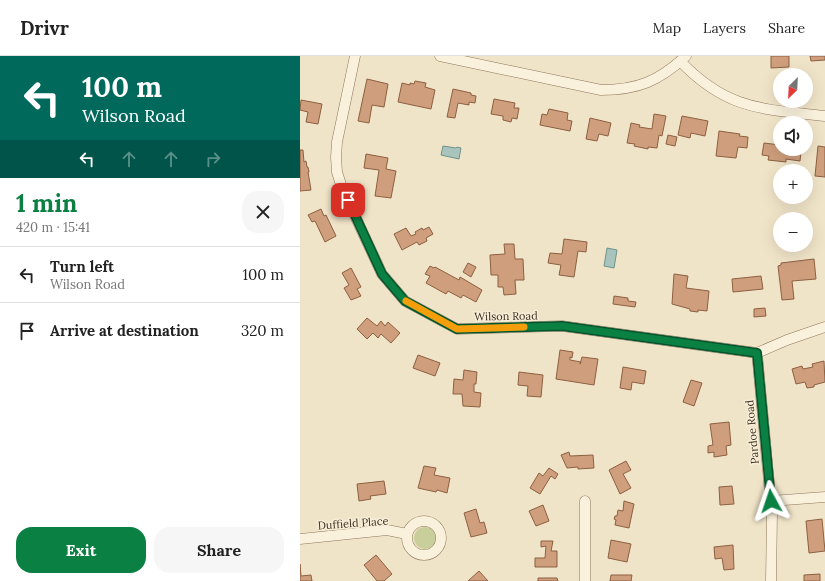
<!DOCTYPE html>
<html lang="en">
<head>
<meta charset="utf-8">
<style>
  body { margin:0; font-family:Lora,serif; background:#f6f6f6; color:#222; height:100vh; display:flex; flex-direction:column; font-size:15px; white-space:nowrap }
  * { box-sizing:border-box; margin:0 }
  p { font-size:13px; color:#767676 }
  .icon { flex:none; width:22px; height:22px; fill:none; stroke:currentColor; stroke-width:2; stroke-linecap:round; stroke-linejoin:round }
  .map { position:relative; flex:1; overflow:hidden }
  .drawer { display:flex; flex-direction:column; background:#fff; width:300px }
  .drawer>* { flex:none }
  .hud { background:#00695c; color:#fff; overflow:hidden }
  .needle { width:26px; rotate:204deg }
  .fabs { position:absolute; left:473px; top:12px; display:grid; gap:8px }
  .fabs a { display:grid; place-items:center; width:40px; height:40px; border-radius:50%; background:#fff; box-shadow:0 4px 16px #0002; font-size:20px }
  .pin { position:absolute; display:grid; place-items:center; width:34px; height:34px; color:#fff; margin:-17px; border-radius:8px; box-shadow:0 2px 6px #0006 }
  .me { position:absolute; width:44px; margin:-22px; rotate:355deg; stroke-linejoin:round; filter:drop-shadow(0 0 3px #0008) }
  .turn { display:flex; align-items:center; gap:14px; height:84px; padding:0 16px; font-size:18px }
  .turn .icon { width:52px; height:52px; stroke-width:2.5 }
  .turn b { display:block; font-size:28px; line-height:34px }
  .lanes { display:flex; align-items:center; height:38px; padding:0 16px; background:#0003; justify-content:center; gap:20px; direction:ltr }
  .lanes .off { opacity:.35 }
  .round { display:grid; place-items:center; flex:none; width:42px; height:42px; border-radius:16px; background:#f6f6f6 }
  .headline { display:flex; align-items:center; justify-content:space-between; height:68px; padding:0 16px }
  h1 { font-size:24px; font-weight:700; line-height:30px; color:#0b8043 }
  .action { display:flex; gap:8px; margin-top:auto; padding:8px 16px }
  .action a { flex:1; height:46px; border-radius:16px; background:#0b8043; color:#fff; font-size:16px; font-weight:700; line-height:46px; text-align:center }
  .action a+a { background:#f6f6f6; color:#222 }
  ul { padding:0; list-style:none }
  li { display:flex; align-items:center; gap:12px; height:56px; padding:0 16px; border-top:1px solid #e0e0e0 }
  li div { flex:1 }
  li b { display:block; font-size:15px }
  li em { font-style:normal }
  header { display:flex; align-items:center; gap:24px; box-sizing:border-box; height:56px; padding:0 20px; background:#fff; border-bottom:1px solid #e0e0e0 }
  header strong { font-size:19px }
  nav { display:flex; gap:22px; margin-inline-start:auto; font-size:14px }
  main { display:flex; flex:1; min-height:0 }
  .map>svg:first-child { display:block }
  .green { fill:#c9cf9b }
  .water { fill:#a9c4bc; stroke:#6f938a }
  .building { fill:#cf9f7d; stroke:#8d5f41 }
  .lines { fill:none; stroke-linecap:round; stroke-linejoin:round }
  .street-casing { stroke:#8d765c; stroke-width:11 }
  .street { stroke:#faf1dc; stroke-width:10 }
  .route-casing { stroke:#07532c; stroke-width:10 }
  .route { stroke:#0b8043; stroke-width:7 }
  .slow { stroke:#f59e0b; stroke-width:7 }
  .labels { text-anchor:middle; stroke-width:3; stroke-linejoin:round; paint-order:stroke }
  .street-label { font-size:11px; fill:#3d2e20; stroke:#f7eed8 }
</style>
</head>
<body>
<header>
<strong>Drivr</strong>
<nav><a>Map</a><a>Layers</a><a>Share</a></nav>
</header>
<main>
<section class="drawer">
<div class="hud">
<div class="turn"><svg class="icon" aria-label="left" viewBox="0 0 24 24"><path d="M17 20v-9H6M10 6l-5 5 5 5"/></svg><div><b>100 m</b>Wilson Road</div></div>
<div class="lanes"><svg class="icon" aria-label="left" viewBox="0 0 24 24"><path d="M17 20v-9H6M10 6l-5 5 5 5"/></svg><svg class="icon off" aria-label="ahead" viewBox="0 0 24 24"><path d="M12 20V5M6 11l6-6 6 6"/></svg><svg class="icon off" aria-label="ahead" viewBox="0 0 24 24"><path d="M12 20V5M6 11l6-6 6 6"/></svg><svg class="icon off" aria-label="right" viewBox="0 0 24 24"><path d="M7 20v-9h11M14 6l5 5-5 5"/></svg></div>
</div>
<div class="headline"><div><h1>1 min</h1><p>420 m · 15:41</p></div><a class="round"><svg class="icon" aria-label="close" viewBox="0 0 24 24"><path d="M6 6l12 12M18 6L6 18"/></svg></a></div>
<ul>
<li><svg class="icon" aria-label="left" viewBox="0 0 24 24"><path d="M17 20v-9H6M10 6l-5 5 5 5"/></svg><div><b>Turn left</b><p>Wilson Road</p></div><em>100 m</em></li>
<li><svg class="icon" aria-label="arrive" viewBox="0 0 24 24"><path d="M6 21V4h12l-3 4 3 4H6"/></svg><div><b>Arrive at destination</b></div><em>320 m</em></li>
</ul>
<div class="action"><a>Exit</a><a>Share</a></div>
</section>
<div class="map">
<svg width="525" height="525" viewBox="0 0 525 525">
  <rect width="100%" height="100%" fill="#f0e4c8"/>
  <path class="green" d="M114 482a11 11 0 1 1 22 0a11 11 0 1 1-22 0Z"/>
  <path class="water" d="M143,90L156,92L157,91L161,92L159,103L141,99Z
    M307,192L317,194L314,212L304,210Z"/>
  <path class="building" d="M471,0H489V11L471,12Z
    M510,0H525V4L511,5Z
    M67,23L88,28L84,51L72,49L69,67L58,65Z
    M115,25L126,27L125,31L135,34L131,53L98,46L102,27L110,29V27L114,28Z
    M153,33L171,37V39L176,40L175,47L169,46V49L158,47L155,62L147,61Z
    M194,43L215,47L214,52H219L217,63L212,62L211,66L203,64V60L191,58Z
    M1,44L22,48L18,68L6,66L8,56L0,54Z
    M249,53L268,57L267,64L272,65L270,75L240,69L242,58L247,59Z
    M354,58L366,60L362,80L359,79L357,92L348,91V93L334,90L335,88L327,87L331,67L340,69L339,71L352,73Z
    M382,60L408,65L405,80L391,77L390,82L378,79Z
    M290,62L311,67L308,80L299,78L297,85L286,83Z
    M419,75L440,78L439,80L448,81L447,92L438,91L436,102L416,100Z
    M368,79L377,81L375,90L366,88Z
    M464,87L480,89V93L501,96L500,105L486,103V106L468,104L469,100L462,99Z
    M518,90L525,91V121L515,120Z
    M0,94H3L4,106L6,105L7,111H8L9,116H8L11,134L0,135Z
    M66,98L88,102L86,113L96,115L91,142L75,140L79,114L64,112Z
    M21,153L24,160L26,159L36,180L25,186L15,165L12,166L8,159Z
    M129,171L133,178L126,182L127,185L119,189L117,186L102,194L94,178L106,172L111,180L116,178L115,176L122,172L123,174Z
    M264,183L287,186L286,196L278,195L274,221L259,219L261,209L248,207L250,197L262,198Z
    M204,188H214L215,203H223L224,224H215L216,238L204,239L203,231H198V219H191L190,199L205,198Z
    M514,203L516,223L492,225L494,243L482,244L478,210L481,209V207Z
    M168,207L176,211L171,221L163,216Z
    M130,210L134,212L135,211L159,224L160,221L182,234L176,246L163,239L161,242L148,235L146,238L126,227L130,220L125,218Z
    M51,212L61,231L57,233L61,240L51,244L44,232L49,229L42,217Z
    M374,218L388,220L386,232L409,235L407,255L398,254V256L390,255V253L372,248Z
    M461,220L463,233L433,236L432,223Z
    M314,240L328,242V245L336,246L335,251L313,248Z
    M465,252L466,260L454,261V253Z
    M67,262L77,270L81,265L85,270L88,266L100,277L91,287L81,278L78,282L73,277L67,283L57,273Z
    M260,294L273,296L272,302L270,301V304L281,306L280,308L282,301L298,303L294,329L256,323Z
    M118,299L140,307L135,320L113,312Z
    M524,305L525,326L514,329V331L507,332L505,326L496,328L492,313L502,310L503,313L513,311L512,308Z
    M323,311L346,315L344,328L332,326L331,334L320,332Z
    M164,314L177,316L176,328H174V336L181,337L180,351L163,350L162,338H153L154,323L163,324Z
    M219,316L243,319L241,341L227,340L228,330L218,329Z
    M391,324L402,327L394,350L383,346Z
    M429,366L431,389L426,390L427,399L414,401V396L408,397V390L413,389L410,368Z
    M269,396L270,400L293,399L294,412L278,413V411L267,412L261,399Z
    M326,405L331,414L323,418L331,432L320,438L309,414Z
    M124,410L136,412L134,419L150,422L147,437L137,434L136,436L118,432Z
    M249,412L258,418L255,423L251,420L240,438L230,432L239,417L243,420Z
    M84,425L86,438L70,440L71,443L59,445L57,428Z
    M432,430L434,448L420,449L419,431Z
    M324,445L334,448L329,472L315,469L316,464L314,463L315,460H317L318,454L323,455Z
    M243,449L249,465L236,470L229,455Z
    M176,453L180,467L184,466L187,477L171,481L164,457Z
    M522,463L525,495L509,497L506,465Z
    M311,484L331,488L327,506L308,502Z
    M241,485H253L251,495H257V511H235V502H245L246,490L241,491Z
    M433,489L434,513L424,514L422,502L415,503L414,491Z
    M76,499L92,518L84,525H77L64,509Z
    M0,508L1,520L11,519L12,525H0Z
    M179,515L188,525H168Z
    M520,518V525H504V519Z
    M311,519H332L331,525H310Z
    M238,522H257L258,525H238Z"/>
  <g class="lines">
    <g class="street-casing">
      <path id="street" d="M55,0L37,86L36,101L37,116L42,132L82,218L105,245L157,273L262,270L457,297L487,284L525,271
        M140,0L301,34C338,34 359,25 386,0
        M380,5C427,54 462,53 525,60
        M457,297L472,458L471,525
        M285,445V525
        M471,445L525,441
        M107 482a17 17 0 1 1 34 0a17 17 0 1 1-34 0Z
        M0,483L87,474L107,478"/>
    </g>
    <use href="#street" class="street"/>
  </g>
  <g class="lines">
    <g class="route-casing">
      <path id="route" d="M48,144L82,218L105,245L157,273L262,270L457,297L471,445"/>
    </g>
    <use href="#route" class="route"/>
    <path class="slow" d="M106,245L157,273L224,271"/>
  </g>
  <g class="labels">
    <g class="street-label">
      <text transform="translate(206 260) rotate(-1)" y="4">Wilson Road</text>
      <text transform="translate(452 376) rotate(-95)" y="4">Pardoe Road</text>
      <text transform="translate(53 467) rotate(-4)" y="4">Duffield Place</text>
    </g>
  </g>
</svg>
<div class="fabs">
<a><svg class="needle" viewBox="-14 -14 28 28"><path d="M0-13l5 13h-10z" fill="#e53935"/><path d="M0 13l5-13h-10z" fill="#767676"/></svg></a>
<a><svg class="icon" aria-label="sound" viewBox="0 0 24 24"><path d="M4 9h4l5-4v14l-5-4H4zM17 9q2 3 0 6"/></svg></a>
<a>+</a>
<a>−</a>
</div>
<div class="pin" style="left:48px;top:144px;background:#d93025"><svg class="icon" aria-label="arrive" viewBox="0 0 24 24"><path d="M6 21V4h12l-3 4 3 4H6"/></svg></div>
<svg class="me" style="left:471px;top:445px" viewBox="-20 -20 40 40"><path d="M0-17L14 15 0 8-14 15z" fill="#0b8043" stroke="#fff" stroke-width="4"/></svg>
</div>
</main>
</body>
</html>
